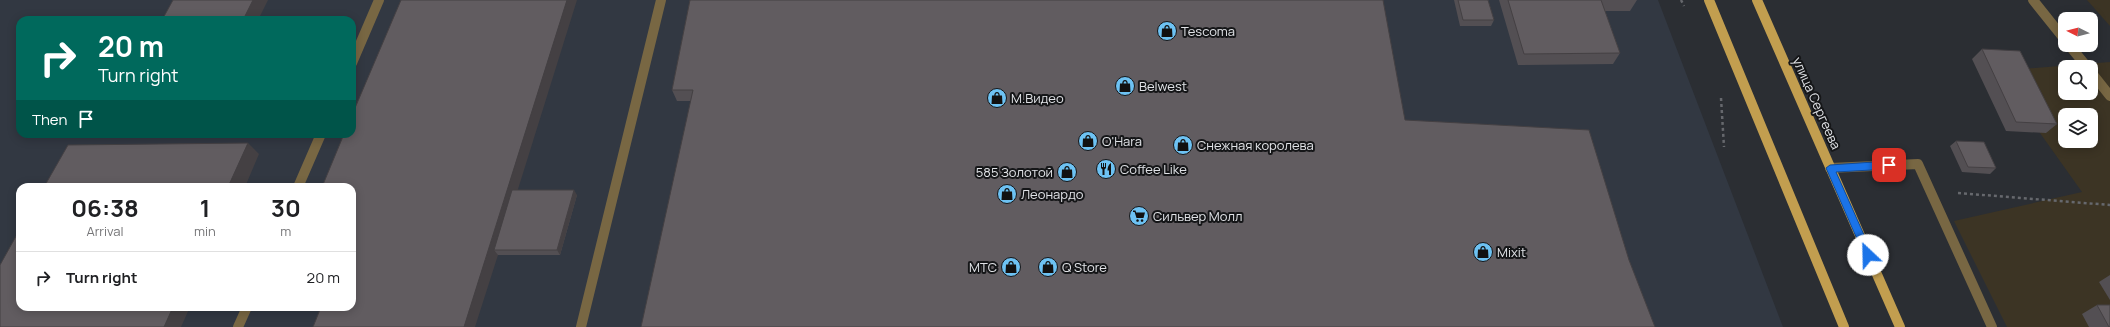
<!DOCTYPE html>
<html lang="en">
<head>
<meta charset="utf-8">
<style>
  body { margin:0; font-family:Manrope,sans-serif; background:#f6f6f6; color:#202124; height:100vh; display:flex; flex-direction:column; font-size:15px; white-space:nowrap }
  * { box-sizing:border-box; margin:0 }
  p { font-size:13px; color:#757577 }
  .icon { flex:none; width:22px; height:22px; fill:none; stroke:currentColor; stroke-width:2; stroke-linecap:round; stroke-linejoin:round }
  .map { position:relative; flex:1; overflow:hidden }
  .sheet { position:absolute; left:16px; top:183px; width:340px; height:128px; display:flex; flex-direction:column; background:#fff; border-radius:12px; box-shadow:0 2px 10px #0003 }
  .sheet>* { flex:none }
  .hud { position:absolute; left:16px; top:16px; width:340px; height:122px; border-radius:12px; box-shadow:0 2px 10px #0003; background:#00695c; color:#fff; overflow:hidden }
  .needle { width:26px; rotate:276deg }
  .controls { position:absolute; left:2058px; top:12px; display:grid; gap:8px }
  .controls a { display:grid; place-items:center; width:40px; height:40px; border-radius:8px; background:#fff; box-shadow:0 2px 10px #0003; font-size:20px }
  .pin { position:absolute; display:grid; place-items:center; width:34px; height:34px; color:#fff; margin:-17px; border-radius:8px; box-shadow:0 2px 6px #0006 }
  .me { position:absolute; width:44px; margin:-22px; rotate:336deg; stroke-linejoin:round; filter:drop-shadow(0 0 3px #0008) }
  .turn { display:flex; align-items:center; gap:14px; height:84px; padding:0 16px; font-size:18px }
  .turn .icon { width:52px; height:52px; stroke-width:2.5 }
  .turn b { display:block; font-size:28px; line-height:34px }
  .then { display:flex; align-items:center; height:38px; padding:0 16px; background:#0003; gap:8px; font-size:15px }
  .eta { display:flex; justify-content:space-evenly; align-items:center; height:68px; text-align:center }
  .eta b { font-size:24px; font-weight:700; line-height:28px }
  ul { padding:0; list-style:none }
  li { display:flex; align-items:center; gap:12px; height:52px; padding:0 16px; border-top:1px solid #e0e0e0 }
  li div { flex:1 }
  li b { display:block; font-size:15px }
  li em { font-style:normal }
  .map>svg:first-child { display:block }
  .built { fill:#323842; fill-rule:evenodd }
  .industrial { fill:#3c3424; fill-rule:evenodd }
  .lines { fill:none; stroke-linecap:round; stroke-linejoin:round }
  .path { stroke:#66686d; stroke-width:2.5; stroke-dasharray:3 3; stroke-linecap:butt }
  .service { stroke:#786743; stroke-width:10 }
  .minor { stroke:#786743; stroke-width:10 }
  .primary { stroke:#c29e4f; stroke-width:10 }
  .wall { fill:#534f53 }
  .shaded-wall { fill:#444043 }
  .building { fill:#615c60; stroke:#444043 }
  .route { fill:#1a73e8; stroke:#114b97 }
  .labels { text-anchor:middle; stroke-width:4; stroke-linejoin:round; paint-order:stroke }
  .poi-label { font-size:13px; fill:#e1e3e7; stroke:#151618; text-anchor:start }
  .street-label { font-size:13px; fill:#e1e3e7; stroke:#151618 }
</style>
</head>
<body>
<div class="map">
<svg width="2110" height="327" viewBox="0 0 2110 327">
  <rect width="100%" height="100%" fill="#2b2e33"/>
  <path class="built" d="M0,0H1658L1783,327H0ZM20,20H352V134H20ZM20,187H352V307H20Z"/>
  <path class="industrial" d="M2087,0H2110V26Z
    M2110,62V327H2007L1954,221L2082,192L1996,71ZM2065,67H2091V93H2065ZM2065,115H2091V141H2065Z"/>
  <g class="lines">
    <path class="path" d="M1681,0L1684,6
      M1721,98L1724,147
      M1958,193L2110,205"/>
    <path class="service" d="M352,63L379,0
      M1830,168L1918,164L1992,327
      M298,187L321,134
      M238,327L247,307
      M581,327L661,0"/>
    <path class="minor" d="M2033,0L2065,40
      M2069,45L2087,67
      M2091,72L2110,96"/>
    <path class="primary" d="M1709,0L1844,327
      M1757,0L1900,327"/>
  </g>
  <path class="wall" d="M690,0L1405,120L1629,260L691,101H677L672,90Z
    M1454,0H1488L1494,20L1491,26H1460Z
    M1499,0H1637L1630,11H1605L1620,53L1613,64L1518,65Z
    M1982,49L2057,124L2046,133L2006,131L1972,59Z
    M1956,141L1996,168L1990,174L1962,172L1950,146Z
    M518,190L577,195L560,255H498L313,327Z
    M2110,275V300L2099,282Z
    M2097,305L2110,327H2089L2082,314Z"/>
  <path class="shaded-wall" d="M253,0H268L258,20H243Z
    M567,0H577L499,250H494L498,255L475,327H464Z
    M248,143L259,154L245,187H228Z
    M574,190L577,195L560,255L557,250Z
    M173,307H190L181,327H164Z"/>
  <path class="building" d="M173,0H253L243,20H162Z
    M401,0H567L464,327H313L321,307H352V187H322L344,134H352V115Z
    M690,0H1383L1405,120L1589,130L1629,260L1655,327H641L693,90H672Z
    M1458,0H1488L1494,20H1463Z
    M1508,0H1601L1620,53L1524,54Z
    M1982,49L2020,51L2057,124L2016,122Z
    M1956,141L1984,142L1996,168L1968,167Z
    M248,143L228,187H44L68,145Z
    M512,190H574L557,250H494Z
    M20,229V307H173L164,327H0V265Z
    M2097,305H2110V327H2109Z"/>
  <path class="route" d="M1889,161L1894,165L1889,169L1836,172L1873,255L1868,259L1864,255L1826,168L1830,165Z"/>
  <defs>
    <g id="shop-disc" transform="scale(1)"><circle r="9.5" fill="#6dc2f3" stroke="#151618"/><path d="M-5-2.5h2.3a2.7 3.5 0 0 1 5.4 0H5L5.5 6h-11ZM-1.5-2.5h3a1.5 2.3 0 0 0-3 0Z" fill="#111"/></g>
    <g id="restaurant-disc" transform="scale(1)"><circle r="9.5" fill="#6dc2f3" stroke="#151618"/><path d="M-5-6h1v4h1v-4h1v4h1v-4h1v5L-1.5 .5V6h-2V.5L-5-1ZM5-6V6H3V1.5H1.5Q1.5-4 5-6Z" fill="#111"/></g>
    <g id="supermarket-disc" transform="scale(1)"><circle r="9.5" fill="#6dc2f3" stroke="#151618"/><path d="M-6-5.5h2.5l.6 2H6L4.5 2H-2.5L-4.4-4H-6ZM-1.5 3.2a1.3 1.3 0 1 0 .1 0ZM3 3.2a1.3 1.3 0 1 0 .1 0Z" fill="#111"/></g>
  </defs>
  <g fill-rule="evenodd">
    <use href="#shop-disc" x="1167" y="31"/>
    <use href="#shop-disc" x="1125" y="86"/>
    <use href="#shop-disc" x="997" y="98"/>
    <use href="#shop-disc" x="1088" y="141"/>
    <use href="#shop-disc" x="1183" y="145"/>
    <use href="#restaurant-disc" x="1106" y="169"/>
    <use href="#shop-disc" x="1067" y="172"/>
    <use href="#shop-disc" x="1007" y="194"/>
    <use href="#supermarket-disc" x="1139" y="216"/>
    <use href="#shop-disc" x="1483" y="252"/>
    <use href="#shop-disc" x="1011" y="267"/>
    <use href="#shop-disc" x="1048" y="267"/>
  </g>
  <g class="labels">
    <g class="poi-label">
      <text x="1181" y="36">Tescoma</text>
      <text x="1139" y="91">Belwest</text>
      <text x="1011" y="103">М.Видео</text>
      <text x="1102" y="146">O'Hara</text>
      <text x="1197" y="150">Снежная королева</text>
      <text x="1120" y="174">Coffee Like</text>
      <text x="1053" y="177" text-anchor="end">585 Золотой</text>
      <text x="1021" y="199">Леонардо</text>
      <text x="1153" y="221">Сильвер Молл</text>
      <text x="1497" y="257">Mixit</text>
      <text x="997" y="272" text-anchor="end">МТС</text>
      <text x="1062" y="272">Q Store</text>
    </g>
    <g class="street-label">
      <text transform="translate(1817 103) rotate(66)" y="5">улица Сергеева</text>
    </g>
  </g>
</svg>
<div class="controls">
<a><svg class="needle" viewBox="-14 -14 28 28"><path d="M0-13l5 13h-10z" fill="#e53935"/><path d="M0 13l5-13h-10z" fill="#757577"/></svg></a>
<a><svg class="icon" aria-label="search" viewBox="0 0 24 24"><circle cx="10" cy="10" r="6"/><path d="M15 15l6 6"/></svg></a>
<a><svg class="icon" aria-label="layers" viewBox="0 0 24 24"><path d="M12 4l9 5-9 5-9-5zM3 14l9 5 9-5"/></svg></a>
</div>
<div class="pin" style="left:1889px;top:165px;background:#d93025"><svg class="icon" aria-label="arrive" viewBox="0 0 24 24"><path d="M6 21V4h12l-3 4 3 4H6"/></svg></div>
<svg class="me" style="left:1868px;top:255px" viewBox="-20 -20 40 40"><circle r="19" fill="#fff"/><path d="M0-13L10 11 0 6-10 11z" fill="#1a73e8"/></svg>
<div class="hud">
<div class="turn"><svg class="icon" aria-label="right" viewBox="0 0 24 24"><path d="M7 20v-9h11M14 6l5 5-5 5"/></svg><div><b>20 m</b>Turn right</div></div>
<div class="then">Then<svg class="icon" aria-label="arrive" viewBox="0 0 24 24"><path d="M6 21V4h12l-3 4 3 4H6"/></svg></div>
</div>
<section class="sheet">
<div class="eta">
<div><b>06:38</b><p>Arrival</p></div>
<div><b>1</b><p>min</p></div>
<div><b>30</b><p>m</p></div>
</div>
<ul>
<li><svg class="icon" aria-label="right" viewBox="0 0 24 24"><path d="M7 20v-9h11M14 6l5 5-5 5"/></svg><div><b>Turn right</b></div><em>20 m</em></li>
</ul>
</section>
</div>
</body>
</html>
